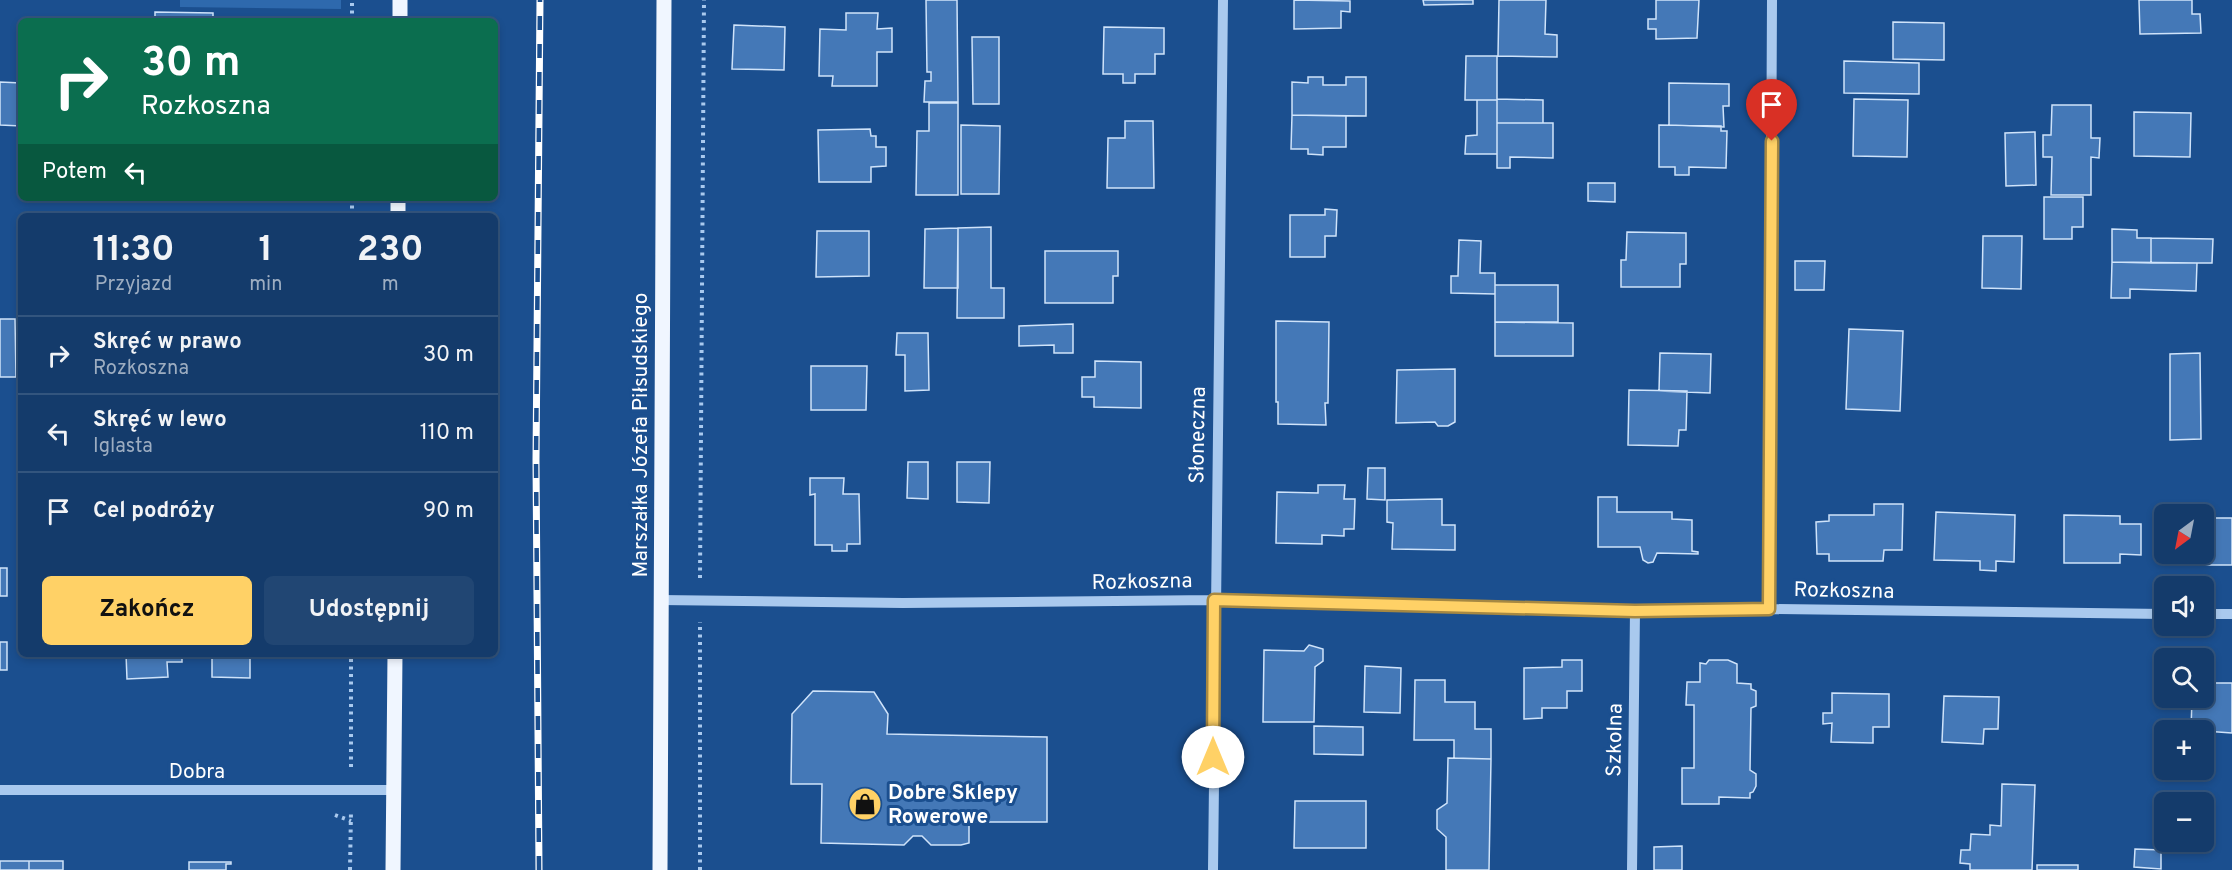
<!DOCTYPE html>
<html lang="pl">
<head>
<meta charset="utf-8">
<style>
  body { margin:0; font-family:Overpass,sans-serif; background:#214673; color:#f1f3f6; height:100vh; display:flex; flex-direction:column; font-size:22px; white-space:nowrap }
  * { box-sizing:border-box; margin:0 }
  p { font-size:20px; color:#9dadc1 }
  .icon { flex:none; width:33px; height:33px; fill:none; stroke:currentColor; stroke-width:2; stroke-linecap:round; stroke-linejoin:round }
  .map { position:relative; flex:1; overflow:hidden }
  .sheet { position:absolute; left:18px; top:213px; width:480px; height:444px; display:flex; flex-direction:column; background:#143b6b; border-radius:9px; box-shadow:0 3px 9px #0003,0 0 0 2px #33557e }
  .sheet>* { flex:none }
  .guide { position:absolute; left:18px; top:18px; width:480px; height:183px; border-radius:9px; box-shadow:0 3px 9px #0003,0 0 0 2px #33557e; background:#0b6e4f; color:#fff; overflow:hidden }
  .needle { width:39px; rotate:212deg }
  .tools { position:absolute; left:2154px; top:504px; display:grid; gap:12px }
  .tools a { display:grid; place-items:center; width:60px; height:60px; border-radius:9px; background:#143b6b; box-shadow:0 3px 9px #0003,0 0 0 2px #33557e; font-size:30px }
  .pin { position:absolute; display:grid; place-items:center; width:51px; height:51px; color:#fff; margin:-62px -26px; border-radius:50% 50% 50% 0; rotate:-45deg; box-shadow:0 0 6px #0007 }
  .pin .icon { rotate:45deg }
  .me { position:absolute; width:66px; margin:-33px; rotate:0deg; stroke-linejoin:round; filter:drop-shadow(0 0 4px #0008) }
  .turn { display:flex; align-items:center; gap:21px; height:126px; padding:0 24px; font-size:27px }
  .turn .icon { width:78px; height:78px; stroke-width:2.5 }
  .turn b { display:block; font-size:42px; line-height:51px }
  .then { display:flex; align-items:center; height:57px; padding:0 24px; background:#0003; gap:12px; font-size:22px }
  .eta { display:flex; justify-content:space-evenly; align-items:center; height:102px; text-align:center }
  .eta b { font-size:36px; font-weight:700; line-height:42px }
  .button { display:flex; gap:12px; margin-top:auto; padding:12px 24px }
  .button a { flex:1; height:69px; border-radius:9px; background:#ffd166; color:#111; font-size:24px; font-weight:700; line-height:69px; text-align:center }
  .button a+a { background:#214673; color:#f1f3f6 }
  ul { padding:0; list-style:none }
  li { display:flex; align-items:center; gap:18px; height:78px; padding:0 24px; border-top:2px solid #33557e }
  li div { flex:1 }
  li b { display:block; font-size:22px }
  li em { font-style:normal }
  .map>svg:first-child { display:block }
  .green { fill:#2e69ad }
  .building { fill:#4478b7; stroke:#cfe3fa; stroke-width:1.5 }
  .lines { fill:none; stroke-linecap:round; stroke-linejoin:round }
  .path { stroke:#a9c9ee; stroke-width:4; stroke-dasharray:3 4.5; stroke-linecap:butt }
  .minor { stroke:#a9c9ee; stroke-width:10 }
  .major { stroke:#f0f6ff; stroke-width:15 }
  .rail-casing { stroke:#fff; stroke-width:7 }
  .rail { stroke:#1b4f8f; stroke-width:4.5; stroke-dasharray:14; stroke-linecap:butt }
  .route-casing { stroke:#a68842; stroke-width:15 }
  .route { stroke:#ffd166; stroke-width:10 }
  .labels { text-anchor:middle; stroke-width:6; stroke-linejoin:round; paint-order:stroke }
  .street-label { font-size:21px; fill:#fff; stroke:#1b4f8f }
  .poi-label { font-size:21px; font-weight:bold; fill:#fff; stroke:#1b4f8f; text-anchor:start }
</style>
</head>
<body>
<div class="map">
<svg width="2232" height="870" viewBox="0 0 2232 870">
  <rect width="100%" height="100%" fill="#1b4f8f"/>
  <path class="green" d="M180,0H341V9L180,7Z"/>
  <path class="building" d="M926,0H957L958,102H924L925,81H931V72H927Z
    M1294,0L1350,1V12L1341,11V28L1294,29Z
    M1423,0H1473V4L1424,5Z
    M1499,0H1546L1545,34L1557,35V57L1498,56Z
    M1656,0H1699L1697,38L1656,39V29H1648V19H1656Z
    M2139,0H2192V14H2200L2201,33L2140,34Z
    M155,12L213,13V21H155Z
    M846,13H878L877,29L892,28V52H877V86H832L833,76H819L820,29L846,30Z
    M1893,22L1944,23V60L1893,59Z
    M734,25L785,27L784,70L732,69Z
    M1104,27L1164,28V54H1155V74H1135V83H1123V74H1103Z
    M972,37H999V104H973Z
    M1466,56H1497V100H1465Z
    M1844,61L1919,63V94L1844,93Z
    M1308,77H1323V85H1346V77H1366V116L1292,115V82L1308,83Z
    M0,82L21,83V126L0,125Z
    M1669,83L1729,84V106H1723L1724,127L1669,125Z
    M1497,99L1543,100V123H1497Z
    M1854,99L1908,100L1907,157L1853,156Z
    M1477,100H1497V154H1465L1466,136L1477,135Z
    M929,103H958V195H916L917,131H929Z
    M2052,105H2091V138H2100L2099,158L2091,157V195H2051L2052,157H2043V135H2051Z
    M2134,112L2191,113L2190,157L2134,156Z
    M1292,115L1346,116V147H1323V155L1308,154V149H1291Z
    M1125,121H1153L1154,188H1107L1108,138H1125Z
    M1497,123H1553V158L1510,157V168H1497Z
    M961,125L1000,126L999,194H961Z
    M1659,125L1721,126V131H1727L1726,168L1689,167V175H1675V167H1659Z
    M870,129L871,136H876V147H886V166L871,167V182H819L818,130Z
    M2035,132L2036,185L2006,186L2005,133Z
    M1588,183H1615V202L1588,201Z
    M2044,197H2083V227H2072V239H2044Z
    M1325,209L1337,210L1336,236H1325V257H1290V215H1325Z
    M991,227V288H1004V318H957L958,228Z
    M958,228V288H924L925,229Z
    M2112,229L2137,230V238H2151V263L2112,262Z
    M817,231H869V276L816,277Z
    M1627,232L1686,233V264H1680V287H1621V260H1626Z
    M1983,236H2022L2021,289L1982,288Z
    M2151,238L2213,239L2212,263H2151Z
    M1459,240L1481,241L1480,273H1495V294L1451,293V276H1458Z
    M1045,251H1118V276H1113V303H1045Z
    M1795,261H1825L1824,290H1795Z
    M2112,262L2197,263L2196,291L2130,289V298H2111Z
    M1495,285H1558V322H1495Z
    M0,319H15L16,377H0Z
    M1276,321L1329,322L1328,403H1325L1326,425L1278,424V402H1276Z
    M1495,322L1573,323V356H1495Z
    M1073,324V353H1054V345L1019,346V326Z
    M1849,329L1903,331L1900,411L1846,409Z
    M897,333H928L929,390L905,391V355H896Z
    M1660,353L1711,354L1710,393L1659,391Z
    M2200,353L2201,439L2170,440V354Z
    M1095,361L1141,362V408L1094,407V397H1082V377H1095Z
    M811,366H867L866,410H811Z
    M1455,369V422L1448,426H1438L1435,422L1396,423L1397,370Z
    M1629,390L1687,391L1686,430H1679L1678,446L1628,445Z
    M908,462H928V499L907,498Z
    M957,462H990L989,503L957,502Z
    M1368,468H1385V500L1367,499Z
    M810,478H844L843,494H859L860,544H847V551H832V545H815V494L810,495Z
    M1318,485H1345L1344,499H1355L1354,529H1344V536L1322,535V544L1276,543L1277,492L1318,493Z
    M1598,497H1617V512H1672V519L1692,520V551L1698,552V554L1657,553L1653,562L1648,563L1643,560L1640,547H1598Z
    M1442,499V525H1455V550L1392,549L1393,523L1387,522V500Z
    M1874,504H1903L1902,550H1884L1883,561H1829V554H1817L1816,522L1829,521V515H1874Z
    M1936,512L2015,515L2014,562L1996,561V571L1980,570V561L1934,560Z
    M2064,515L2120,516V524H2141V555L2120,554V563H2064Z
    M2204,518H2232V565H2189V554H2204Z
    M0,568H7V596H0Z
    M0,642H7V670H0Z
    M1309,645L1323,649V661L1315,667L1314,722H1263L1264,650L1304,651Z
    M126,654H182V662H167L168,677L127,679Z
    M212,654H250V678L212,677Z
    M1562,660H1582V691H1567V708H1542V718L1524,719V668L1562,667Z
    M1709,660H1728L1737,664V683L1751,684V689L1756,691V706L1751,708L1750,770L1756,774V786L1753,792L1750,793V798L1719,797V804H1682V768H1694V705H1686L1687,682H1700V663L1706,664Z
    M1365,666L1401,668L1400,713L1364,712Z
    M1415,680H1445V702H1475V729H1491V759L1454,758V740H1414Z
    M2204,683H2232V733L2191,730L2192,698H2204Z
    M813,691L874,692L888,714L887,734L1047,737V822H969V843L961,845H931L922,836H913L904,845L821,843L822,784H791L792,714Z
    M1832,693L1889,694V727H1873V743L1831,742L1832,723L1823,724V713H1832Z
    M1944,696L1999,697L1998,729H1984L1983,744L1942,742Z
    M1314,726L1363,727V755L1314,754Z
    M1448,758L1491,759L1489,870H1446V837L1437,829V810L1447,803Z
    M2002,784L2035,785L2032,870H1970V864L1960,863L1961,850H1970L1971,834L1990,835V825L2001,826Z
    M1295,801H1366V848H1294Z
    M1682,846V870H1654V847Z
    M2135,849L2161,850V869L2134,867Z
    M0,861H29V870H0Z
    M29,861H63V870H29Z
    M189,862H231V864H226V870H189Z
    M2037,865H2078V870H2037Z"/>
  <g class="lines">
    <path class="path" d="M352,21V0
      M352,216V198
      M700,578L704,0
      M351,767V654
      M335,815L351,821
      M350,870L351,811
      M700,870V622"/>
    <path class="minor" d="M660,600L903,603L1214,600L1635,611L1769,609L2164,614
      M1769,609L1772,0
      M2204,614H2232
      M0,790H394
      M1213,870L1223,0
      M1632,870L1635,611"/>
    <path class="major" d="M400,21V0
      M398,216V198
      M393,870L395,654
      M660,870L664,0"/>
    <g class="rail-casing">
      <path id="rail" d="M539,870L536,460L540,0"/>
    </g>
    <use href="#rail" class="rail"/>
  </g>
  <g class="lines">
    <g class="route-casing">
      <path id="route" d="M1213,757L1214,600L1635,611L1769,609L1772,141"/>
    </g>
    <use href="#route" class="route"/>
  </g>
  <defs>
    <g id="shop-disc" transform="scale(1.725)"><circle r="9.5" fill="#ffd166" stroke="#1b4f8f"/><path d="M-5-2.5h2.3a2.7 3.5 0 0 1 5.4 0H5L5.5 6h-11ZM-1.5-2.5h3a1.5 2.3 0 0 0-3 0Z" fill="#111"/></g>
  </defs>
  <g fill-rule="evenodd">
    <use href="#shop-disc" x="865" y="804"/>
  </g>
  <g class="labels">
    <g class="street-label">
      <text transform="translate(640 435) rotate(-90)" y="7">Marszałka Józefa Piłsudskiego</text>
      <text transform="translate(1197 435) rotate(-89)" y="7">Słoneczna</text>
      <text transform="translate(1142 581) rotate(-1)" y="7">Rozkoszna</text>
      <text transform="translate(1844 590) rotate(1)" y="7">Rozkoszna</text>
      <text transform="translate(1614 740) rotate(-89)" y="7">Szkolna</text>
      <text x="197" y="778">Dobra</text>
    </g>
    <g class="poi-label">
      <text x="888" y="799">Dobre Sklepy<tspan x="888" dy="24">Rowerowe</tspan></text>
    </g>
  </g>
</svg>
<div class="tools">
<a><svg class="needle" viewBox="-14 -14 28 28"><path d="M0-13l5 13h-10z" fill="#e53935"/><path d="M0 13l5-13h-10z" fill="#9dadc1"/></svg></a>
<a><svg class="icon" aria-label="sound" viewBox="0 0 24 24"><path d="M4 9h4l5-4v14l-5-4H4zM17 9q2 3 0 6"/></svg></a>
<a><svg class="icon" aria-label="search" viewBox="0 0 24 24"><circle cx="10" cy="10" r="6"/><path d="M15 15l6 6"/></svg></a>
<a>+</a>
<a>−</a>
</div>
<div class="pin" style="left:1772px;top:141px;background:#d93025"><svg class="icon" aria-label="arrive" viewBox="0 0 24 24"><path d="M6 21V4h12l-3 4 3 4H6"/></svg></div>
<svg class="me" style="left:1213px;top:757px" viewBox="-20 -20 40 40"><circle r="19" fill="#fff"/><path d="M0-13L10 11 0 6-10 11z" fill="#ffd166"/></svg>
<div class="guide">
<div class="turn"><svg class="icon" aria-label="right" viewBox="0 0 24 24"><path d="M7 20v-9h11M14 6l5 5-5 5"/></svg><div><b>30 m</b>Rozkoszna</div></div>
<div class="then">Potem<svg class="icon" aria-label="left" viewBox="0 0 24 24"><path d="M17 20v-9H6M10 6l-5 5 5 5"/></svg></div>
</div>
<section class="sheet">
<div class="eta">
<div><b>11:30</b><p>Przyjazd</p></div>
<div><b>1</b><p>min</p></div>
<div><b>230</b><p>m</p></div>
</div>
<ul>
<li><svg class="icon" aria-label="right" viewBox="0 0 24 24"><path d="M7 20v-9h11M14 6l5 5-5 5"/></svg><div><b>Skręć w prawo</b><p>Rozkoszna</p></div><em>30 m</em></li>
<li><svg class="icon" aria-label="left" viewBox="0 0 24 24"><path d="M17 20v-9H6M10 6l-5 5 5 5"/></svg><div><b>Skręć w lewo</b><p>Iglasta</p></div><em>110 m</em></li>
<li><svg class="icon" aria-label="arrive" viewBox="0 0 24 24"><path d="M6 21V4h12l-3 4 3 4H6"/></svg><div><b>Cel podróży</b></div><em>90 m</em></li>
</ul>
<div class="button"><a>Zakończ</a><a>Udostępnij</a></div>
</section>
</div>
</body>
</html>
